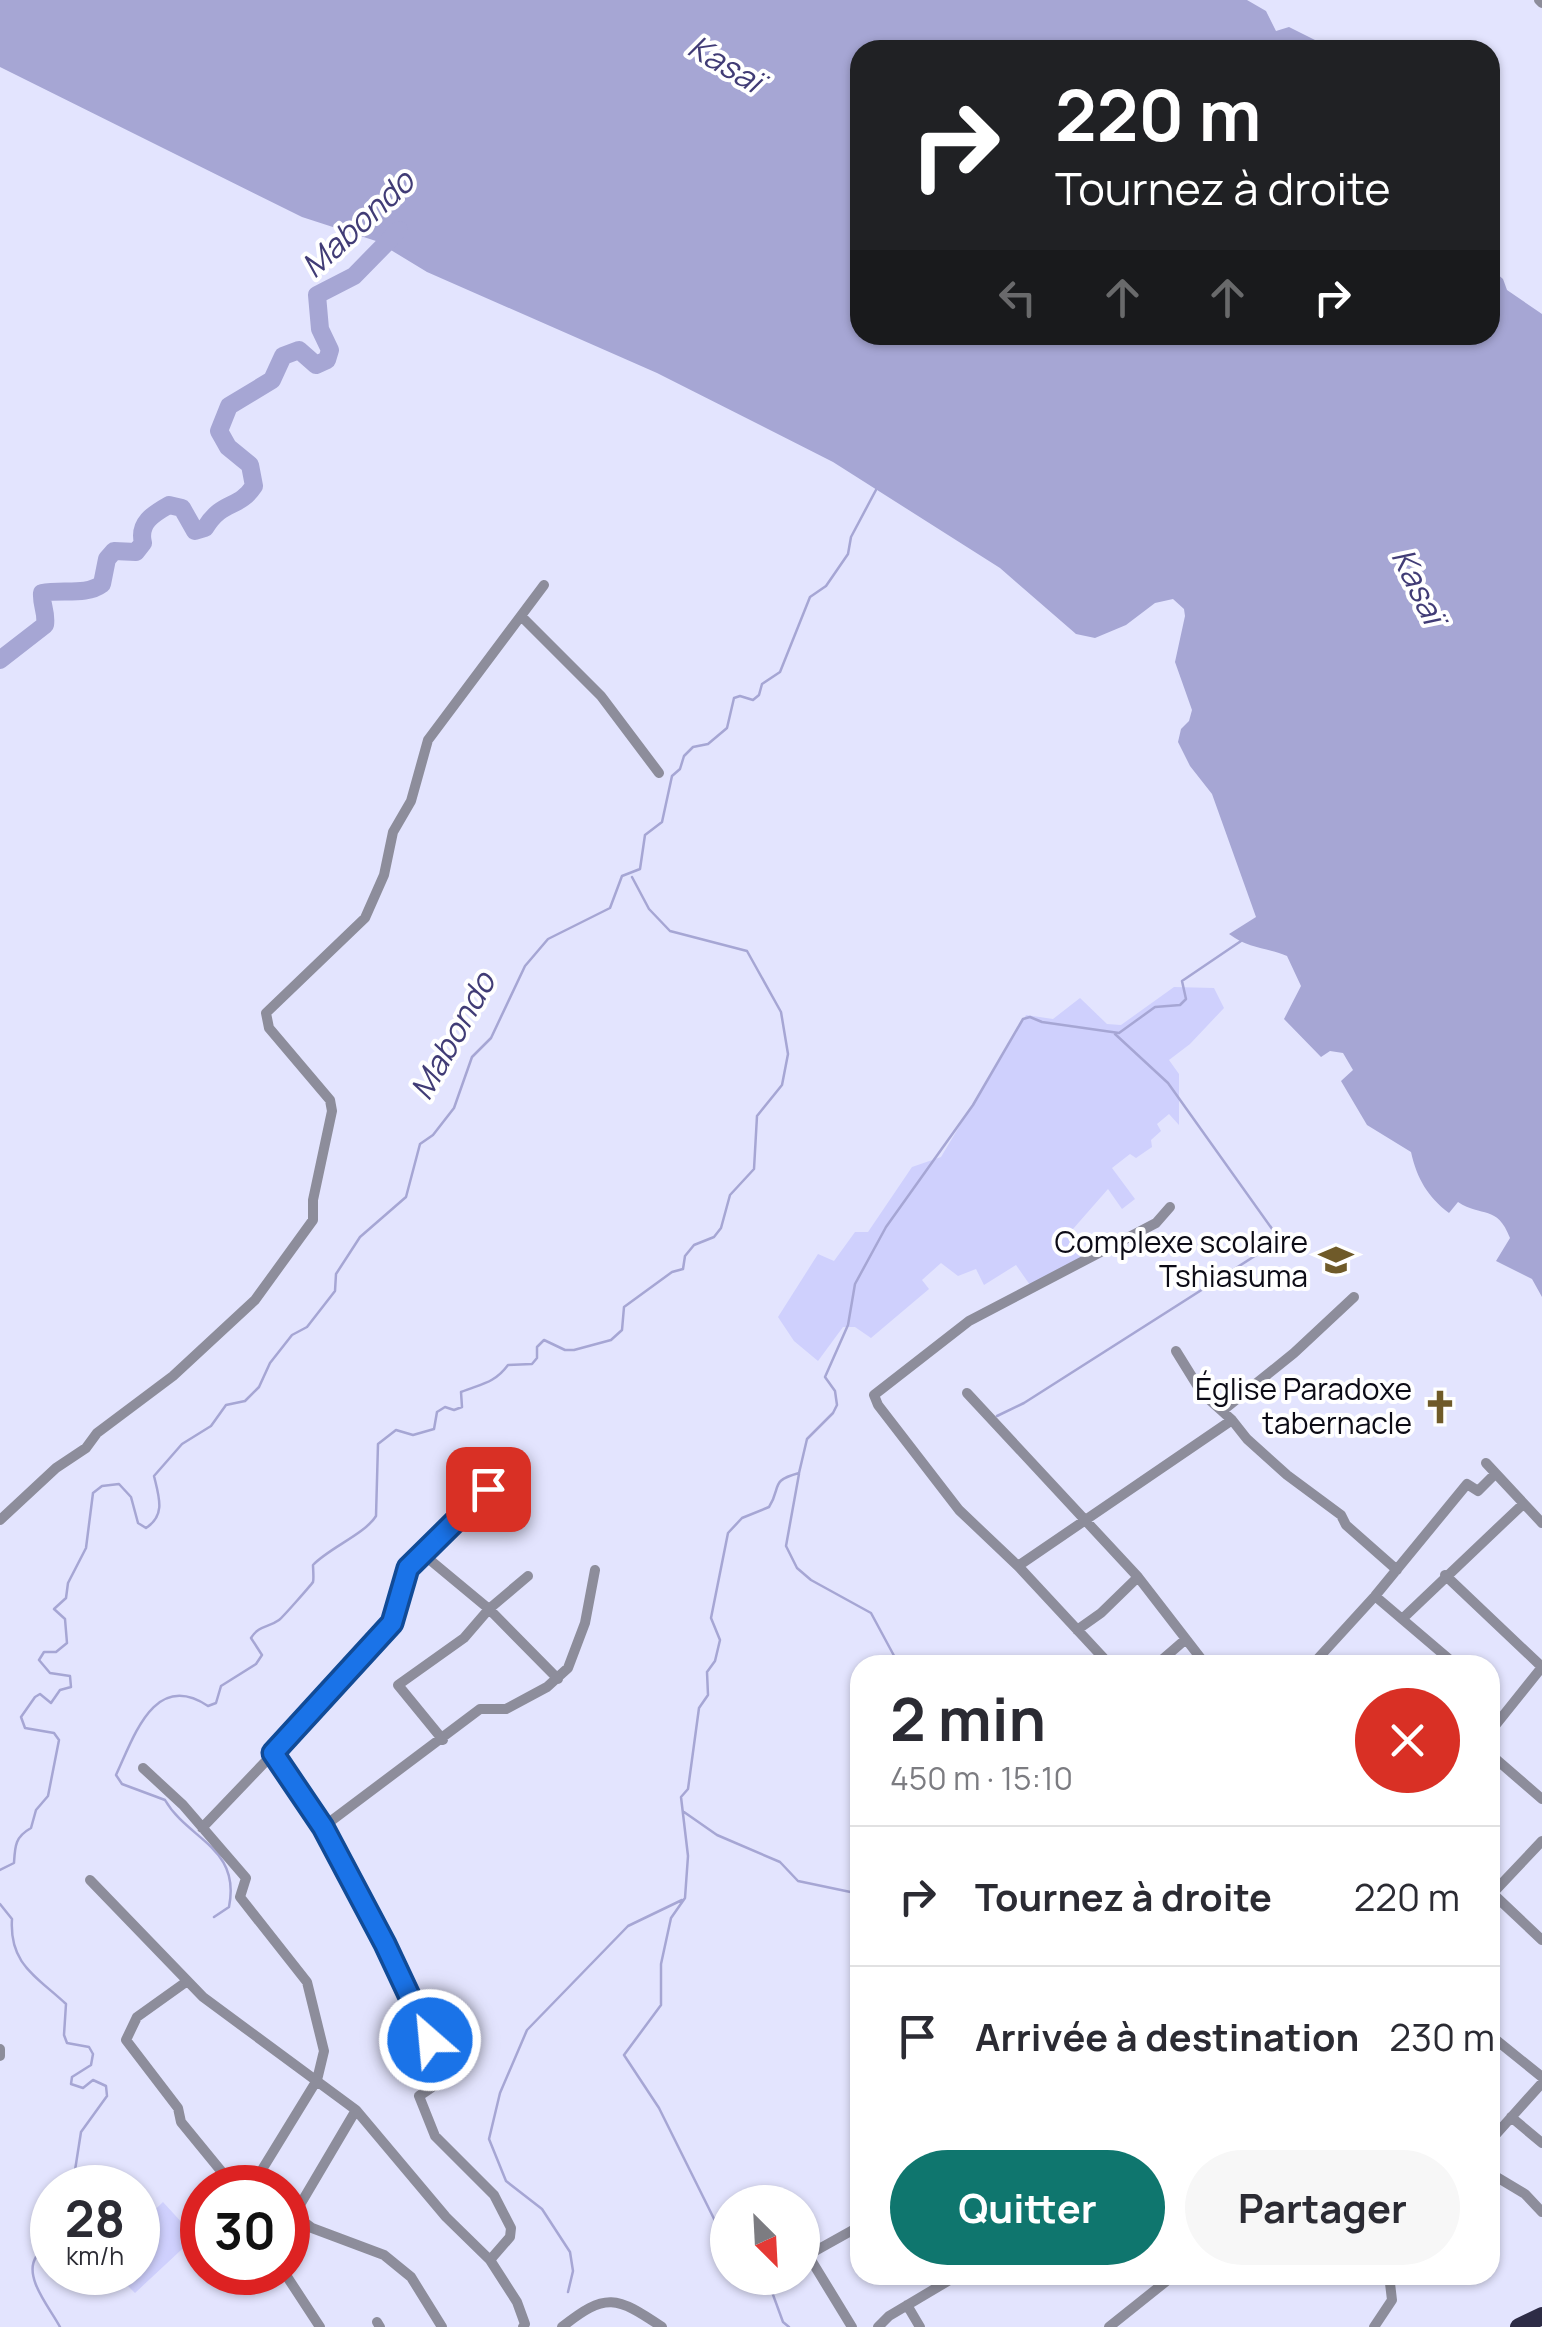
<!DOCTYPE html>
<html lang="fr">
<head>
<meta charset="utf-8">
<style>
  body { margin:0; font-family:Manrope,sans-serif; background:#f7f7f7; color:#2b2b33; height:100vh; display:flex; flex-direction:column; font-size:38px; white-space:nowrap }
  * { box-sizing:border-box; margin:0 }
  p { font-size:32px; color:#7c7c81 }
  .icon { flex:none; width:55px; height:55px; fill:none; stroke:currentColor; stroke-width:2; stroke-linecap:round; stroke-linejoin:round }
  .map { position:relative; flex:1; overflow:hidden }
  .sheet { position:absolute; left:850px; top:1655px; width:650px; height:630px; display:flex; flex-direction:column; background:#fff; border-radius:30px; box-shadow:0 2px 8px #0004 }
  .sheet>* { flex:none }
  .top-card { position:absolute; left:850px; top:40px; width:650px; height:305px; border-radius:30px; box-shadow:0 2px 8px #0004; background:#202124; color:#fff; overflow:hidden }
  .needle { width:65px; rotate:156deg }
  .tools { position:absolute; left:710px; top:2185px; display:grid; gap:20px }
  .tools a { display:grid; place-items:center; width:110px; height:110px; border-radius:50%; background:#fff; box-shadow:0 2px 8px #0004; font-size:50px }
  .speed { position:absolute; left:30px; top:2165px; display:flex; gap:20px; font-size:50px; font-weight:700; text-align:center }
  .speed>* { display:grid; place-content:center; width:130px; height:130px; border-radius:50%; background:#fff; box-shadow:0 2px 8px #0004; line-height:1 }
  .speed small { font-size:25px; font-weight:400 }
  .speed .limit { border:15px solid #d22; background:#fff; color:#111 }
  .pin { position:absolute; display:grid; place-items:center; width:85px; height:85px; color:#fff; margin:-42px; border-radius:20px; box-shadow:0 5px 15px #0006 }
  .me { position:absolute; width:110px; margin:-55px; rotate:333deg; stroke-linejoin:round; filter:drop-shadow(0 0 8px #0008) }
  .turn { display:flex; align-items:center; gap:35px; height:210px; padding:0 40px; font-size:45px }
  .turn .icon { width:130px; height:130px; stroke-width:2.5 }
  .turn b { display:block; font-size:70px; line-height:85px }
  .lanes { display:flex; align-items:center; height:95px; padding:0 40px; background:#0003; justify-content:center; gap:50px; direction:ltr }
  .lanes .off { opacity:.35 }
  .round { display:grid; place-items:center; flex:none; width:105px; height:105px; border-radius:52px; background:#f7f7f7 }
  .summary { display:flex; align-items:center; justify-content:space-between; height:170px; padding:0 40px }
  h1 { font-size:60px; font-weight:700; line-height:75px }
  .button { display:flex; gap:20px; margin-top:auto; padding:20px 40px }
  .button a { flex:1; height:115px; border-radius:60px; background:#0f766e; color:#fff; font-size:40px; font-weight:700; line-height:115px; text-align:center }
  .button a+a { background:#f7f7f7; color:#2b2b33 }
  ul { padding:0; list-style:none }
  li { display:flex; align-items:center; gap:30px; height:140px; padding:0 40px; border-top:2px solid #e1e1e2 }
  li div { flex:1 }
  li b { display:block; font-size:38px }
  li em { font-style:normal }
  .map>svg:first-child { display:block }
  .green { fill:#cfd0fd }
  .water { fill:#a6a6d4 }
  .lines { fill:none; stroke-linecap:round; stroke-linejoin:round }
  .stream { stroke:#a6a6d4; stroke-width:2.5 }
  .river { stroke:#a6a6d4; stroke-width:18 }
  .street { stroke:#8d8d9b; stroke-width:10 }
  .highway { stroke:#2d2c46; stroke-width:18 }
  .route-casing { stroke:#114b97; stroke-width:25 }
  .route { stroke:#1a73e8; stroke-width:18 }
  .labels { text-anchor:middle; stroke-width:8; stroke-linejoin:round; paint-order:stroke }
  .poi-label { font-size:30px; fill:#0c0b16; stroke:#fff; text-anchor:end }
  .water-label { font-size:32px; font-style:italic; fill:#413c76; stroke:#fff }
</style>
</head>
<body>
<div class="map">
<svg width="1542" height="2327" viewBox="0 0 1542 2327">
  <rect width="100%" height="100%" fill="#e3e4fe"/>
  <path class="green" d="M1174,987L1214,988L1224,1008L1190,1044L1169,1060L1179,1074V1125L1169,1114L1157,1124L1161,1131L1151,1140L1152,1147L1136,1158L1130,1154L1112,1168L1135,1199L1122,1209L1108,1189L1073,1229L1089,1254L1030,1285L1016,1265L984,1285L976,1269L958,1276L941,1263L922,1280L929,1289L871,1338L855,1327H843L818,1361L794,1341L778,1317L818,1254L834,1261L855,1232H868L912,1167L941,1157L1026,1015L1053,1019L1080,998L1107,1024L1121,1025Z
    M163,2202L195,2237L135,2293L115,2273L138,2272V2226Z"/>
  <path class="water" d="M0,0H1247L1266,11L1276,31L1289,27L1315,40L1310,50H860V335H1490V268L1503,279L1507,290L1542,314V1297L1532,1279L1496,1261L1510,1238C1497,1204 1482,1218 1458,1202L1449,1213C1428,1197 1417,1179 1411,1152L1367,1125L1341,1081L1353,1070L1343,1053L1330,1051L1321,1057L1284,1019L1301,986L1287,956C1265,947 1249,949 1229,934L1256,917L1212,794L1190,766L1178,742L1181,729L1189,721L1192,710L1175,662L1185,616L1184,609L1173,599L1155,603L1126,625L1095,638L1076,634L1000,568L833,462L657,373L427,272L376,241L302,217L0,67Z"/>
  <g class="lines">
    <path class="stream" d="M997,1416L1024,1403L1280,1240L1168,1083L1115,1034
      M799,1474L786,1546L797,1568L811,1580L871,1613L899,1665
      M684,1812L717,1835L780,1862L798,1881L860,1894
      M0,1870L14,1863C15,1846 15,1837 31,1828L36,1810L48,1796L59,1740L54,1733L25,1728L21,1717L35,1697L40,1694L51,1703L60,1690L71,1687L70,1676L50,1673L39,1660L44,1652H56L67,1643L65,1619L54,1609L66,1598L68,1583L86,1548L93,1493L102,1486L119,1484L131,1497L138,1523L146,1528C166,1515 159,1497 154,1476L182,1444L211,1426L226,1405L245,1401L259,1387L270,1363L292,1335L307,1327L335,1291L336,1274L360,1237L406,1197L420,1144L433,1135L454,1108L472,1057L491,1038L525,966L548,939L610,908L622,876L640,869L645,835L662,822L672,776L680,769L684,756L693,747L708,744L727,728L734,698L740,696L753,700L759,695L762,684L780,672L810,597L826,586L848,554L851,537L877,488
      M0,1904L12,1919C9,1964 36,1976 66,2004L64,2035L67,2043L89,2047L93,2054L91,2065L72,2077L71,2084L83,2088L93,2080L106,2086L107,2096L81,2132L73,2183L69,2188
      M214,1917L229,1907C241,1847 188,1840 165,1800L122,1784L116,1775C134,1737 154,1670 208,1706L216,1703L221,1686L256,1664L262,1655L251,1638C259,1625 268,1628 279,1620C283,1617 311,1585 313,1582C314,1579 313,1568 313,1565C329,1548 365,1534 376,1516L378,1444L396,1430L413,1435L434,1429L437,1412L445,1407L454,1410L462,1407L461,1392C480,1384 494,1384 508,1365L532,1364L537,1358V1347L544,1340L565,1350H574L611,1340L622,1330L624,1307L672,1272L683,1269L685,1256L694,1245L714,1237L721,1228L730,1195L754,1169L757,1116L782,1085L788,1054L781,1012L747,951L670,931L649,909L632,877
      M52,2199L48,2201L52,2213
      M728,2247L659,2108L624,2055L661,2005V1964L671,1918L685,1898L688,1856L681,1797L688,1789L699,1708L708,1695L707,1672L715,1661L720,1640L711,1618L728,1533L742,1518L769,1507C782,1487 769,1481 799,1473L807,1439L833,1413L837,1405L835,1391L825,1377L848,1325L855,1284L886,1227L973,1105L1023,1019L1030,1017L1042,1022L1119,1033L1155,1007L1180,1005L1186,999L1182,981L1241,941
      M52,2260L36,2257C23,2277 50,2308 60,2327
      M763,2278L768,2281L783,2322L789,2327
      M568,2292L573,2271L570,2252L542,2209L506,2181L489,2139L500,2093L527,2030L628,1926L682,1900"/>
    <path class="river" d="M0,660L45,625C47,612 41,605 42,593C62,589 86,596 102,584L107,559L114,551L136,552L143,543C138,523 153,514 169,505L182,508L195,531L205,528C223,499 238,510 254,486L250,465L228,447L219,431L229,406L272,380L283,356L299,350L316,365L327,360L330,350L320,329L317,295L354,276L399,230"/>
    <path class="street" d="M1539,0L1542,3
      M521,616L601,696L659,773
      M1176,1351L1202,1393L1232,1420L1247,1439L1287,1475L1341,1515L1346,1525L1397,1570
      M967,1393L1138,1577L1206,1665
      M1222,1411L1294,1353L1354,1297
      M1486,1463L1542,1523
      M0,1520L56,1468L86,1448L97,1433L173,1376L255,1300L313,1220V1200L332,1111L330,1100L269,1028L266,1013L365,918L384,875L393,832L411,801L428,740L544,585
      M424,1555L489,1609L558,1679
      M1018,1566L1232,1420
      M1445,1575L1542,1667
      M1375,1596L1456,1665
      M1402,1619L1522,1505
      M1077,1630L1101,1613L1138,1577
      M1110,1665L1018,1566L959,1510L878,1405L874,1395L969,1321L1156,1223L1170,1207
      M1156,1665L1186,1639
      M1312,1665L1375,1596L1467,1484L1478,1491L1495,1474
      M1490,1732L1542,1667
      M443,1740L398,1685L464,1638L489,1609L528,1576
      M273,1753L323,1827L385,1944L446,2069L447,2077L419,2096L435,2136L494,2195L511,2228L510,2237L490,2260
      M1490,1754L1542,1799
      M143,1768L183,1805L246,1878L240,1897L307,1982L324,2051L317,2080L252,2186
      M323,1827L480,1709H506L547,1687L568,1668L585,1623L595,1570
      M202,1828L289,1737L320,1699L350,1673L392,1623L408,1569L488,1489
      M90,1880L203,1997L356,2110L446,2217L490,2260L517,2302L525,2324L523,2327
      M1490,1891L1542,1940
      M1490,1896L1542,1841
      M186,1982L137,2017L126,2040L178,2108L181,2122L235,2188
      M1490,2035L1542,2077
      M0,2049V2056
      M1511,2117L1542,2143
      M1490,2141L1542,2083
      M1490,2173L1525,2194L1542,2212
      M288,2210L312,2228L384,2255L411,2277L442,2327
      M294,2215L356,2110
      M284,2272L320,2327
      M907,2305L920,2327
      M377,2322L380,2327
      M562,2327C606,2292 616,2296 662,2327
      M852,2327L808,2255L860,2226
      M878,2327L889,2316L958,2275
      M1109,2327L1174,2275
      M1374,2327L1392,2300L1389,2275"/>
    <path class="highway" d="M1519,2327L1542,2316"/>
  </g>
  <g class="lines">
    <g class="route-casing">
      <path id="route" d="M430,2040L385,1944L323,1827L273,1753L392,1623L408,1568L488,1489"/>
    </g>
    <use href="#route" class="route"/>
  </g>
  <defs>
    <g id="school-bare" transform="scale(2.7)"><path d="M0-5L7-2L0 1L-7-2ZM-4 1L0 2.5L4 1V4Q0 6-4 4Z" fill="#6f5a29" stroke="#fff" stroke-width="2.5" paint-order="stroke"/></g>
    <g id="church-bare" transform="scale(2.7)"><path d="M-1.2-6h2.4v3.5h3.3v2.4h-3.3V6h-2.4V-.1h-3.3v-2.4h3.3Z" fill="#6f5a29" stroke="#fff" stroke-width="2.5" paint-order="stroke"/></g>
  </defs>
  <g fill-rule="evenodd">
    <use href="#school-bare" x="1336" y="1260"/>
    <use href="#church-bare" x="1440" y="1407"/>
  </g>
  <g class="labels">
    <g class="poi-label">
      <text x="1308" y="1253">Complexe scolaire<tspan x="1308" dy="34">Tshiasuma</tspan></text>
      <text x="1412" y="1400">Église Paradoxe<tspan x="1412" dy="34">tabernacle</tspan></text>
    </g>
    <g class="water-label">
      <text transform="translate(725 64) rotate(31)" y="11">Kasaï</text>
      <text transform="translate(358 224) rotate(-43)" y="11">Mabondo</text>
      <text transform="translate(1418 586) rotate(64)" y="11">Kasaï</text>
      <text transform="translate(453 1036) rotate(-61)" y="11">Mabondo</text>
    </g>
  </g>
</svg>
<div class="tools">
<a><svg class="needle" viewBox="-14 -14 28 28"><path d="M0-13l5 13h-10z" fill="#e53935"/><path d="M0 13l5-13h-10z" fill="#7c7c81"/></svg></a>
</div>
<div class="speed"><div>28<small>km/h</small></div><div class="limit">30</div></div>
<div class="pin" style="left:488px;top:1489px;background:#d93025"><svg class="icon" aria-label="arrive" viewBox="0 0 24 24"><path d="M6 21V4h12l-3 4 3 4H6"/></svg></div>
<svg class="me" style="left:430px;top:2040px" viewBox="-20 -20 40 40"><circle r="17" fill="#1a73e8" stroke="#fff" stroke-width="3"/><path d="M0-11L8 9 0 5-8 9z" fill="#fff"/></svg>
<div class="top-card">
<div class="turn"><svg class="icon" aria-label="right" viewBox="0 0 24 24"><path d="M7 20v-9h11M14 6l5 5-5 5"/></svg><div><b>220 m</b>Tournez à droite</div></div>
<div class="lanes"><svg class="icon off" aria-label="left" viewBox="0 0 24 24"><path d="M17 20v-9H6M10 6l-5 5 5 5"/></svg><svg class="icon off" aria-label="ahead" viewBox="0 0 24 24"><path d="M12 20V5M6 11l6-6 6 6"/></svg><svg class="icon off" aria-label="ahead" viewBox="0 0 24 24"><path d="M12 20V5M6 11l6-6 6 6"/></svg><svg class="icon" aria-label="right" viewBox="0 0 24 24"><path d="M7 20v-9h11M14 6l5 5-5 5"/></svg></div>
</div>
<section class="sheet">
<div class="summary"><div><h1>2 min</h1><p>450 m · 15:10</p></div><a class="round" style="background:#d93025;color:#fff"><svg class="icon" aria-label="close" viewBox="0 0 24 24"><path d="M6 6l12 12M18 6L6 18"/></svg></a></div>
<ul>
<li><svg class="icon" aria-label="right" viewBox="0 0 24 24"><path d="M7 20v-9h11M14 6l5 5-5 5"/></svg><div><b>Tournez à droite</b></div><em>220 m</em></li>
<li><svg class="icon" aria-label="arrive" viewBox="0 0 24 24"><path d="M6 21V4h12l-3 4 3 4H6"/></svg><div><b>Arrivée à destination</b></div><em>230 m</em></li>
</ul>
<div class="button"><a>Quitter</a><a>Partager</a></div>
</section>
</div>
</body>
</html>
